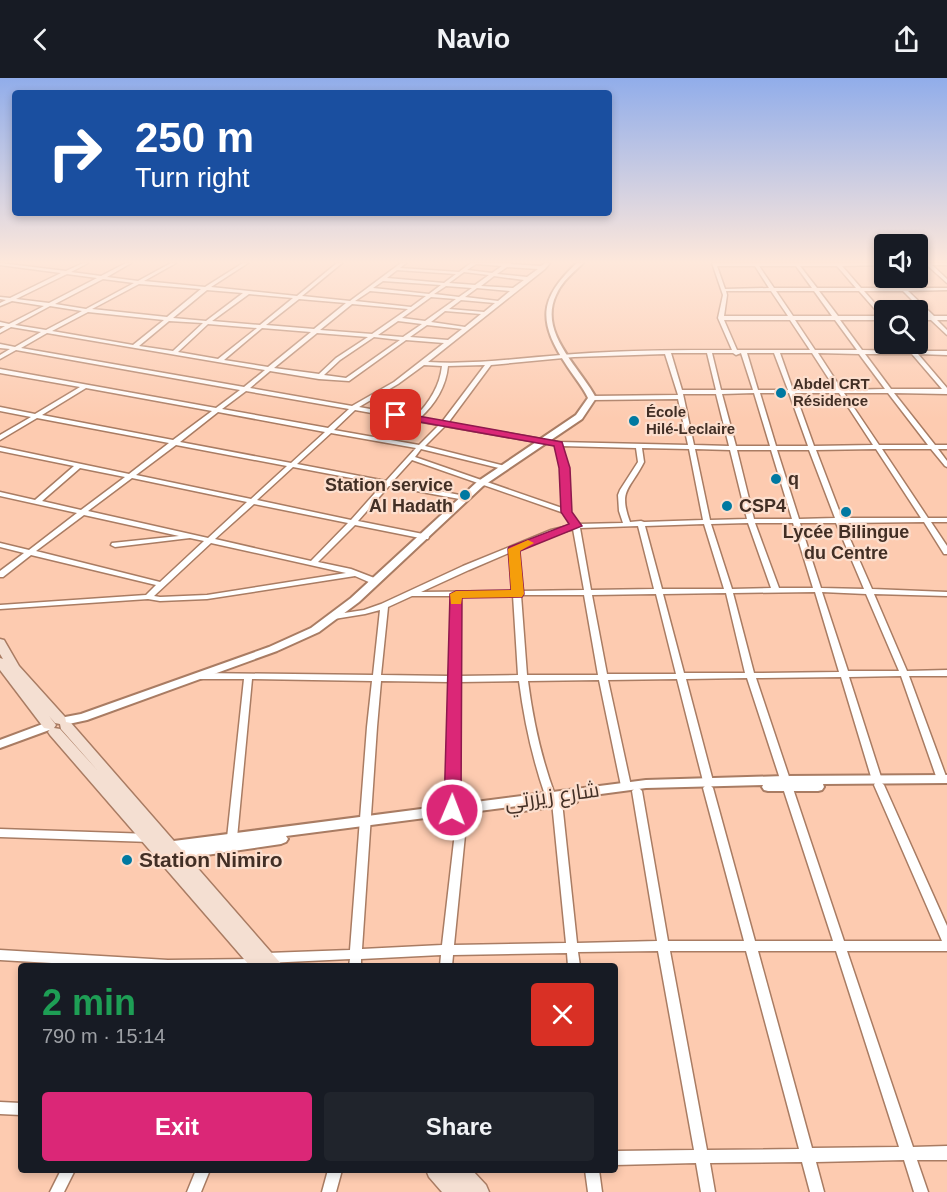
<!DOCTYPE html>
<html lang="en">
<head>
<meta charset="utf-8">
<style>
  body { margin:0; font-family:Arial,Cairo,sans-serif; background:#20242c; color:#f1f3f6; height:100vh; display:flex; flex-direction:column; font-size:22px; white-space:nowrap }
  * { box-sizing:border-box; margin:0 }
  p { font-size:20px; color:#9ea1a6 }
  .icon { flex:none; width:33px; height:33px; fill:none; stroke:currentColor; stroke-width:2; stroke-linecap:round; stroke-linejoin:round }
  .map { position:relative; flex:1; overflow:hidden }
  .sheet { position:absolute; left:18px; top:885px; width:600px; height:210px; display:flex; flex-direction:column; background:#171b24; border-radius:6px; box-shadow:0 3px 9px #0003 }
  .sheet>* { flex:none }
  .top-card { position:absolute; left:12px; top:12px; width:600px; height:126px; border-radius:6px; box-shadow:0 3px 9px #0003; background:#1a4fa0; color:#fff; overflow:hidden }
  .controls { position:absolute; left:874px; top:156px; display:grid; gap:12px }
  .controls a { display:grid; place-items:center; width:54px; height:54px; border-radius:6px; background:#171b24; box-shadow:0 3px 9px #0003; font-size:30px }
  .pin { position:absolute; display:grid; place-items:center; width:51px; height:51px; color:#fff; margin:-26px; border-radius:12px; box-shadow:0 3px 9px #0006 }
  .me { position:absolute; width:66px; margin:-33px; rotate:1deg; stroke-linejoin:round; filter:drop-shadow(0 0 4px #0008) }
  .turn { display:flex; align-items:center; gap:21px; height:126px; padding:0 24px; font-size:27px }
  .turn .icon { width:78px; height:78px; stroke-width:2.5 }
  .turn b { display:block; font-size:42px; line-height:51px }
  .round { display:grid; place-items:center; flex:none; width:63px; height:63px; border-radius:6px; background:#20242c }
  .head { display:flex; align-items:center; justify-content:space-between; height:102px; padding:0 24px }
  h1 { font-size:36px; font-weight:600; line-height:45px; color:#1e9e55 }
  .action { display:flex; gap:12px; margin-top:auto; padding:12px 24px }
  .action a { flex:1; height:69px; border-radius:6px; background:#db2777; color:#fff; font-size:24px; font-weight:600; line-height:69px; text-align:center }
  .action a+a { background:#20242c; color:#f1f3f6 }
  header { display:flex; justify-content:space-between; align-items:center; height:78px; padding:0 24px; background:#171b24; font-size:27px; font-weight:600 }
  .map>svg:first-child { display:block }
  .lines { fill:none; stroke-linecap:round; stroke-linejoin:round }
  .minor-casing { stroke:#a97c63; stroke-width:3 }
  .tertiary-casing { stroke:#a97c63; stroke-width:4 }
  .secondary-casing { stroke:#a97c63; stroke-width:3 }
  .minor { fill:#fff; fill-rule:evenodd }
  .tertiary { fill:#fff; fill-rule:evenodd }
  .secondary { fill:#f4dfd2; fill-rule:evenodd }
  .route { fill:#db2777; stroke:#8e194d; stroke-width:1.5 }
  .slow { fill:#f59e0b }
  .poi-dot { fill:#0079a1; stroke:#fcdecd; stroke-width:2 }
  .labels { text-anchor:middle; stroke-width:4.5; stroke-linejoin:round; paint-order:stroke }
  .far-poi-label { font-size:15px; font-weight:bold; fill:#422f25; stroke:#fcdecd; text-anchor:start }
  .poi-label { font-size:18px; font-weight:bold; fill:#422f25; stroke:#fcdecd; text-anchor:start }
  .near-street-label { font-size:21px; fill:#422f25; stroke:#fcdecd }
  .near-poi-label { font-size:21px; font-weight:bold; fill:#422f25; stroke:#fcdecd; text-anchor:start }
</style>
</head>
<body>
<header><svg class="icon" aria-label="back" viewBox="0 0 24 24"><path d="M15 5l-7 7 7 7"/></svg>Navio<svg class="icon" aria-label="share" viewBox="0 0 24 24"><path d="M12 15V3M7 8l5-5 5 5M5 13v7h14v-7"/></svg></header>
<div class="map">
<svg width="947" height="1114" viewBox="0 0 947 1114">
  <rect width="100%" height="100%" fill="#fdcbb0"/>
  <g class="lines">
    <g class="minor-casing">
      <path id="minor" d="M0,185L66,193L83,185H88L71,194L101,198L126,185H131L107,199L138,203L171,185H176L144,203L205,209L243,185H248L211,209L297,218L337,185H342L302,218L350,223L401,185H406L400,190L459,194L471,185H511L510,186L541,188L545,185H550L545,191L428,284C478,287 526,279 575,276C627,272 680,272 732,272L718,240L723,217L712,185H885V187L842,188L861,210H900L891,200H895L905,210H947V212L908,213L934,238H947V242H937L947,252V257L931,242H918V238H928L903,213H864L885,237V242H840L862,272L909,273L903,266H908L915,273H947V277L918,276L947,310V316L894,315L935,367H947V371H938L947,383V389L945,388L931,371H882L928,440H947V444H931L947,468V476H944L924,444L843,445L872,511L947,514V518L874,516L907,593L947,592V598H909L947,701L945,703H939L937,701L901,598L849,599L882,702L881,704L884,707L947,848V873H847L913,1069L947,1068V1082H917L928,1114H914L904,1082L816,1084L824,1114H810L802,1084L710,1085L715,1114H701L696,1085L615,1087V1073L694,1072L658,873L578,874L580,888H568L567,875L453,877L452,888H440L441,877L361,881V888H349L350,881L267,885L264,884L265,886L264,888H103L0,882V872L168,882L259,881L262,882L261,880L263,877L267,875L350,872L367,649L372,603L252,601L237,760L236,763L232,764L228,763L227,760L244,601H200L196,598L200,595L373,597L380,532L365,536L334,541H331L330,539L331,537L364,532L381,526L463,488L551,452L572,447L564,435L412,382L392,404L465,418L468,420L465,422L389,408L358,443L428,457L429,459L428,461H425L355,447L318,484L351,491L377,501L378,503L377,505H371L355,498L207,521L160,523L148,521L0,531V527L146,517L156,507L31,477L3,499H0V493L24,475L0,469V465L29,472L77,435L0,418V414L35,422L74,388L0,373V369L129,396L169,365L37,340L0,362V357L31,339L0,333V329L35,336L80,309L0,295V291L216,330L240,312L16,272L0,281V277L10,271L0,270V266L15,269L41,254L11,249L0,255V251L5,248H0V244L9,246L44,228L12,223L0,228V225L6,222L0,221V219L10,220L61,195L0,187ZM476,186H477L502,188L492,195L467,192ZM717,188H755L769,210L725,211ZM759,188H796L812,210H774ZM800,188H837L856,210H817ZM507,189L538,191L527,199L497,196ZM397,192L456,196L444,205L387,200ZM464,194L489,197L475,207L449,205ZM67,196L97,200L49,225L16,221ZM494,198L524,202L513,210L481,208ZM103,201L134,205L86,231L55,226ZM383,203L441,207L429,216L373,210ZM139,206L201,211L167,239L92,231ZM446,208L472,210L459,219L434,216ZM477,210L510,213L498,223L465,219ZM207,212L243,215L206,243L173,240ZM370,213L426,218L411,229L355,223ZM726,213H771L788,238H724L727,217ZM776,213H814L832,238H793ZM819,213H859L881,238H838ZM249,216L293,220L260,247L212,243ZM431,219L456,221L425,243L402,240ZM299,221L346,225L314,251L266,247ZM461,222L495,225L484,234L449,231ZM352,226L408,231L372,256L320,252ZM50,228L82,233L46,252L15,247ZM445,233L481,236L465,249L431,244ZM88,234L164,242L133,267L52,253ZM724,242H790L810,272H737ZM795,242H835L857,272H815ZM169,243L203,245L173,273L139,268ZM398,243L422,246L403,259L378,257ZM208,246L257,250L218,281L178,274ZM427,247L462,251L448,262L410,259ZM262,250L311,254L268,289L224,282ZM47,255L265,292L244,309L21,270ZM317,255L368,259L336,280L319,296L274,290ZM374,259L400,262L346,300L324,297L340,282ZM406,262L444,265L394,304L352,328L250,310L270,293L319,301L349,303ZM671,275H707L716,312H682ZM712,275H733L736,277L741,275L753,312H721ZM747,275H774L788,312H758ZM780,275H812L836,312H793ZM818,275L859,276L885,311L842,312ZM665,276L678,317L592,318L589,320L592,322L678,321L688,367L558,364L448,345L491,287L574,279ZM865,276H912L942,311H891ZM424,287L442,288C440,308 429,325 415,339L359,329L398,306ZM485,287L442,344L420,340C435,326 446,309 448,288ZM86,310L212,333L173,362L42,337ZM246,313L349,331L328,350L222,331ZM754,315L770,368H736L722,316ZM760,315H789L808,368H776ZM795,315H839L873,367L814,368ZM844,315H888L928,367H879ZM683,316H716L729,368L694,367ZM355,332L439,347L419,367L334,352ZM218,334L325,354L291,385L180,364ZM445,348L555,367L562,390V430L415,379L421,371L503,391L506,389L505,388L425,368ZM331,355L416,370L386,403L297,386ZM176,367L287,388L251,421L136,397ZM562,368L636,370L638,384L620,412L618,417L619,433L623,445L578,446L570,434L568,390ZM642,370L689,371L703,442L644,444L641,443L630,444C618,411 630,412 644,384ZM695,371L730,372L747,441L710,442ZM876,371L921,440H842L816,372ZM737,372H771L792,441H754ZM777,372H809L835,440L799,441ZM293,389L383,406L351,442L257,422ZM80,390L125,399L81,432L42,423ZM132,400L247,424L208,460L88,433ZM254,426L348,445L311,483L215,461ZM84,437L179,458L112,465L111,467L115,469L190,460L204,463L160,504L36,473ZM748,445L771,510L732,511L711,446ZM755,445H793L813,510H779ZM800,445H836L864,511L821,510ZM704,446L724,511H662L645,448ZM638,448L654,511L591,512L580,450ZM573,451L584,512L521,513L518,471L557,456ZM211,465L346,495L207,517L160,519L154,518ZM511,474L513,513L421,514L469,492ZM815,514L839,594L754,595L733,515ZM822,514L866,516L899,593H848ZM726,515L745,595H684L663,516ZM656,516L676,596H607L592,517ZM513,517L518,597L459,598L460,518ZM521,517H584L598,597H527ZM412,518H452L450,598L381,597L388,529ZM841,599L872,702L875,705L874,707L942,863H844L756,600ZM747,600L833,863H755L713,710L711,708H705L703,710L744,863H668L642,713L640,711H634L632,713L657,863L577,865L562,724L561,721L557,720L553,721L552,724L566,865L454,867L467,737L466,734L462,733L458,734L457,737L442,867L362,871L377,649L381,603L450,604L447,732L448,735L452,736L456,735L457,732L459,604L519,603C524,642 532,679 545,717L547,720L550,721L553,720L555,717C541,679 533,642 528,603L599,602L621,708L623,710H629L631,708L608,602L677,601L703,703L705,705H711L713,703L686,601ZM670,873H746L799,1071L707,1072ZM758,873H836L899,1069L812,1070Z
        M918,185H947V187H932L947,201V205L927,187H918Z
        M0,751L151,756L155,757L156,760L155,763L151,764L0,759Z
        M0,1024L21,1025V1037L0,1036Z
        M61,1092H75L64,1114H50Z
        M196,1092H210L201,1114H187Z
        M328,1092H342L336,1114H322Z
        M585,1092H599L602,1114H588Z"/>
    </g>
    <g class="tertiary-casing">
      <path id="tertiary" d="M577,185H583C573,195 562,203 556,217C538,255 580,289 596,320L582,341L483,408L359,524L319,554L277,573L87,642L64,647L60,646L58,643L60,640L81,636L269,569L311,550L351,520L477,404L576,337L588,320C583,309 574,299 567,288C538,244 538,221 577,185Z
        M48,644L52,645L54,648L52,651L0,670V662Z
        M947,697V705L823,706L824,709L822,712L818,713H768L764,712L762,709L763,707L646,710L578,719L577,724L573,726L523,733L519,731L517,728L286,758L288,761L286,764L281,766L172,782L167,781L165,777L167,774L161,773L159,769L161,765L166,764L646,702L785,698Z"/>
    </g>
    <g class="secondary-casing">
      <path id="secondary" d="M0,561L4,562L19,588L65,639L66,644L71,645L283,888H250L50,657L48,654L50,651L44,650L0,592V580L3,581L0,576ZM49,638L55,645L60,646L61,651L98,693L60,651L54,650L56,647Z
        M426,1092H472L486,1107L489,1114H442L429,1099Z"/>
    </g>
    <use href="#minor" class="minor"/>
    <use href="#tertiary" class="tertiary"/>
    <use href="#secondary" class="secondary"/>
  </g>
  <linearGradient id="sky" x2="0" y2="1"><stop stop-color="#91adea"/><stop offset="0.54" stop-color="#fee8db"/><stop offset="1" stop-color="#fee8db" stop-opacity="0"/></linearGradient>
  <rect width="947" height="341" fill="url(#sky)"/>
  <path class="route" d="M396,334L562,364L570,390L572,434L582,448L520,473L524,516L522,519L462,520L461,732L458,736H447L444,732L450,516L456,513L511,512L508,471L509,469L569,446L561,434L559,390L554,368L392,339L391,337Z"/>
  <path class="slow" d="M528,462L534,465L520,473L524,516L522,519L462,520L461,526H451L450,516L456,513L511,512L508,471Z"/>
  <g class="poi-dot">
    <circle cx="781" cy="315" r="6"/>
    <circle cx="634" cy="343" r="6"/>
    <circle cx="776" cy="401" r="6"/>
    <circle cx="465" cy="417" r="6"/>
    <circle cx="727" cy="428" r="6"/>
    <circle cx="846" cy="434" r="6"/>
    <circle cx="127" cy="782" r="6"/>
  </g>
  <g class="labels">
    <g class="far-poi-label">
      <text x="793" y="311">Abdel CRT<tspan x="793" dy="17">Résidence</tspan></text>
      <text x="646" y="339">École<tspan x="646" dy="17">Hilé-Leclaire</tspan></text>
    </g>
    <g class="poi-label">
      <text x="788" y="407">q</text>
      <text x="453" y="413" text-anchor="end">Station service<tspan x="453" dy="21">Al Hadath</tspan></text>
      <text x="739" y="434">CSP4</text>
      <text x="846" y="460" text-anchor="middle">Lycée Bilingue<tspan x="846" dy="21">du Centre</tspan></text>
    </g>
    <g class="near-street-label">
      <text transform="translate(552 718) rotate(-8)" y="7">شارع زيزرتي</text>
    </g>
    <g class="near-poi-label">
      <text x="139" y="789">Station Nimiro</text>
    </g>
  </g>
</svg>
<div class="controls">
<a><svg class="icon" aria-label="sound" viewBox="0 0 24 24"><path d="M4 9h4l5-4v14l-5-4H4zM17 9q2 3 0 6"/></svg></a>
<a><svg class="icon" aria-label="search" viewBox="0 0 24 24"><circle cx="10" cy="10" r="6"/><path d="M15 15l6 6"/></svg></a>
</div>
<div class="pin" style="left:396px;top:337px;background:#d93025"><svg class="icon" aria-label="arrive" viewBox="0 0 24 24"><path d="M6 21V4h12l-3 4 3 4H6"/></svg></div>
<svg class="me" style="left:452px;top:732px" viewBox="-20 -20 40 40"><circle r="17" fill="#db2777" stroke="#fff" stroke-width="3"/><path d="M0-11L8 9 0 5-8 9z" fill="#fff"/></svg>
<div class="top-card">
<div class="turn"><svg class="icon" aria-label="right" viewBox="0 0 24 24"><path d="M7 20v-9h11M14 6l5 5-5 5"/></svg><div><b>250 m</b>Turn right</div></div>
</div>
<section class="sheet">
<div class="head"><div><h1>2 min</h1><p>790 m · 15:14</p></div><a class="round" style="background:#d93025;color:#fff"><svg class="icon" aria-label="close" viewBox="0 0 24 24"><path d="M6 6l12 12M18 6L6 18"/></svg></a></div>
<div class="action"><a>Exit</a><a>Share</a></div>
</section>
</div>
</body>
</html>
